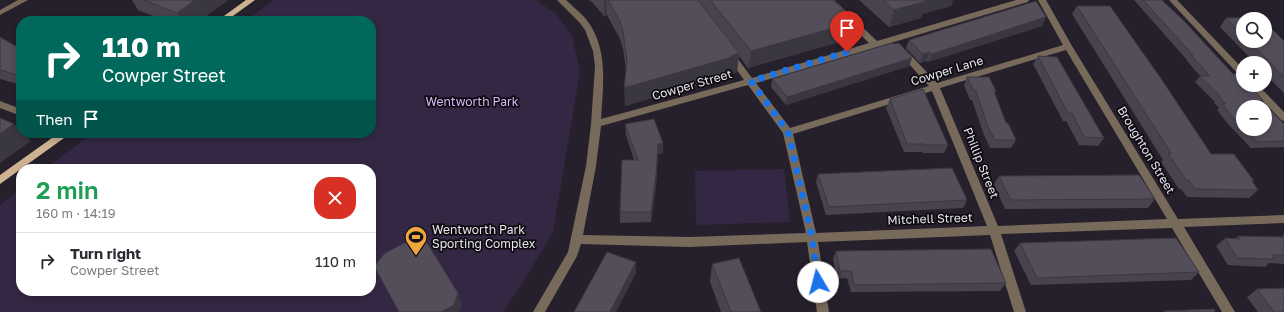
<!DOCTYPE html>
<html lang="en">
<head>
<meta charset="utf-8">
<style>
  body { margin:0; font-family:"Golos Text",sans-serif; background:#f2f2f3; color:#2b2b33; height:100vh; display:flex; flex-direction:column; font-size:15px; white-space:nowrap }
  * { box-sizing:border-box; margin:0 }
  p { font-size:13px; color:#7c7c81 }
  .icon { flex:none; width:22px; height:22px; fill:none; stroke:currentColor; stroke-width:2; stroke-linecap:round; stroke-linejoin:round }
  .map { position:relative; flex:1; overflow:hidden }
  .details { position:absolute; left:16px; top:164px; width:360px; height:132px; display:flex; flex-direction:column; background:#fff; border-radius:16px; box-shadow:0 2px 6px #0003 }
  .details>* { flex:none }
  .guide { position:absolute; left:16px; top:16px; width:360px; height:122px; border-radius:16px; box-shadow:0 2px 6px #0003; background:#00695c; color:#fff; overflow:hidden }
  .fabs { position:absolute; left:1236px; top:12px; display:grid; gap:8px }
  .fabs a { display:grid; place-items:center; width:36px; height:36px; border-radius:50%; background:#fff; box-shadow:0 2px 6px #0003; font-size:20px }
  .pin { position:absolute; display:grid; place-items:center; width:34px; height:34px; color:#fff; margin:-41px -17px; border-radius:50% 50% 50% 0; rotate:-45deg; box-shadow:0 0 4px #0007 }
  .pin .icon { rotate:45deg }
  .me { position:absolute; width:44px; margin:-22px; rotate:352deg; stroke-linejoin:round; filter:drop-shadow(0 0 3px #0008) }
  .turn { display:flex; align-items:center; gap:14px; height:84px; padding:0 20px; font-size:18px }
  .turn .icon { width:52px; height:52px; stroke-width:2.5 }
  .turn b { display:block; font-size:28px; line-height:34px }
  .then { display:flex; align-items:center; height:38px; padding:0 20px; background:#0003; gap:8px; font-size:15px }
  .round { display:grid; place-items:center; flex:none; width:42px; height:42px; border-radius:16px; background:#f2f2f3 }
  .overview { display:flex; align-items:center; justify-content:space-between; height:68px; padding:0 20px }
  h1 { font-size:24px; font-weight:600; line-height:30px; color:#1e9e55 }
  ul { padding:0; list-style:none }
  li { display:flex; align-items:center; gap:12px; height:56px; padding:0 20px; border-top:1px solid #e1e1e2 }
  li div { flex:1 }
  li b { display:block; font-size:15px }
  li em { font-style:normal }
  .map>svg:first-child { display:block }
  .green { fill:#342743 }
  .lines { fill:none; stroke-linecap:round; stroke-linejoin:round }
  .minor { fill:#776a5a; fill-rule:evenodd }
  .major { fill:#ceb292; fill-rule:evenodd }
  .wall { fill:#48434e; fill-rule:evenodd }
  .shaded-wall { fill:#3b3740 }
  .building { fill:#544e5b; stroke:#3b3740 }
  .route { stroke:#1a73e8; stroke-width:7; stroke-dasharray:0 12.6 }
  .labels { text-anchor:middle; stroke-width:3.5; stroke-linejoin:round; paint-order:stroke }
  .street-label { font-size:12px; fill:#e8e5ed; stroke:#0d0a10 }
  .park-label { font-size:12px; fill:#d5b8f9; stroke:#0d0a10 }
  .poi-label { font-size:12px; fill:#e8e5ed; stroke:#0d0a10; text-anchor:start }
</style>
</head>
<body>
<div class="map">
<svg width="1284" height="312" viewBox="0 0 1284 312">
  <rect width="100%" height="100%" fill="#25202b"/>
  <path class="green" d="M274,0H536L556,14L572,35L580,72L553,232L524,281L503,312H0V205L21,188V291H371V169H45L93,133H371V21H245Z
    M784,169L790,222L696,225L695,171Z"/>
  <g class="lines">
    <path class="minor" d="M18,0H28L0,15V10Z
      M557,0H566C572,6 580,12 586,19C609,48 603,86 601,119L744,80L725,53L726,51H732L752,78L869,43L825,0H834L877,41L1016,0H1029L1028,2L756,83L790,128L929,86L899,53L898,51L899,49H905L937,83L1063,45L1038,0H1046L1072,46L1178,219L1284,215V223L1184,227L1235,312H1222L1172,228L1001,234L1026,312H1014L990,235L818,242L829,312H817L807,242L689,247L581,244L577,256L545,312H533L568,252L586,166L591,124L595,66L593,51L585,30L580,23ZM1066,50L1167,219L998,226L940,88ZM748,85L783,133L806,233L689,237L583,235L596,166L601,126ZM932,91L987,226L816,233L793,134Z
      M1169,0H1177L1243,69V77L1240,76Z
      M1248,85H1258L1284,112V121L1281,120Z
      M0,101L21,109V116L0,108Z"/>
    <path class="major" d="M246,0H255L226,21H217Z
      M59,133H71L0,184V175Z"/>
  </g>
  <path class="wall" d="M132,0H228L199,21H166L138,10Z
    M589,0H833L850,39L748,68L739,56L737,72L730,74V75L625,106L626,70L623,49L620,39L607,15L604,16L593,3Z
    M859,0H953L951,6L922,14L921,18L889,27Z
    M1134,0H1162L1233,74L1263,100L1262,101L1284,124V147L1251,148L1228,124L1217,110L1219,108L1214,103L1215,102L1195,82L1200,76L1187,61V60ZM1243,107L1265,129H1243Z
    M1077,6L1211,154L1254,181L1253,183L1258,190L1249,198L1187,197L1181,189H1179L1161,162L1163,160L1072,14Z
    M1046,17L1042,26L928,62L926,61L920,63L906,48L909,40Z
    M1226,18L1243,19V41H1284V93L1265,74V63H1255L1220,27Z
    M0,37L21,49V85L0,79Z
    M894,44L909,66L786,105L771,87L772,79Z
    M1038,56L1104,138L1098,146L1079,145L1066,121H1063L1033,64Z
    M967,77L996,91L995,94L1006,123L1016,140L1011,148H990L984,135L972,100H970L964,85Z
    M890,99L948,145L944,153H923L922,152H904L886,108Z
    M625,124L663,143V153L658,154L656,185L651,222L620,223V212L634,160L626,135Z
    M818,174L967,200L963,208L826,215L816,182Z
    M999,176L1155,199L1148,208L1005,209L994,184Z
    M1284,234V264L1269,263L1265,267L1228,265L1216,246L1225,238L1235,239L1238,236L1281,237Z
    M1020,243L1199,272L1191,280L1031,285L1014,251Z
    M836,251L1006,283L1000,291L851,292L847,278L837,279L833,259Z
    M712,264L761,312H721L710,282Z
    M1257,289L1284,312H1258L1247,297Z"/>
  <path class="shaded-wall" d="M195,0H228L199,21H182L177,13Z
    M604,0H606L607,15L604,16Z
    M923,0H953L951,6L922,14L921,18L889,27L894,10Z
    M1046,17L1042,26L928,62L932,54Z
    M855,22L850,39L748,68L751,51Z
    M930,52L926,61L920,63L923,54Z
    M739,53L737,72L730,74V75L625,106L624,88Z
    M912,58L909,66L786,105L787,97Z
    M14,124L21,131V133H23L31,141L0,163V134Z
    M663,143V153L658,154L656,185L651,222V212L658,144Z
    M636,262V273L616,312H610Z
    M458,293L462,304L459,312H441Z"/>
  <path class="building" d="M144,0H195L177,13Z
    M608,0H698L739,53L731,56L732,57L624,88L627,61L623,31L620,21Z
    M710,0H833L855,22L751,51Z
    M883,0H925L927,1L894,10Z
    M1143,0H1162L1185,22L1233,74L1237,73L1243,79V85H1249L1263,100H1261L1284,124V141L1257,142L1245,129H1265V107H1243V127L1233,118L1222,104H1226L1219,97L1220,96L1200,76H1210L1191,55H1193Z
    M1036,1L1046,17L932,54L930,52L923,54L909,40Z
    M1077,6H1110L1162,80L1211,154H1234L1254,181H1252L1258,190L1195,189L1189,180H1186L1168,153H1171Z
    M1259,17L1261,19H1243V35L1226,18Z
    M1265,22L1284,41V77L1249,41H1265Z
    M0,37L21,49V76L0,70Z
    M892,43L894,44L899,43L912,58L787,97L772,79Z
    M1038,56L1057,57L1104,138L1084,137L1072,113H1068Z
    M967,77H989L996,91H994L1006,123H1008L1016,140H995L988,127L976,91H974Z
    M923,89L948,145H926L925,144H907L890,99Z
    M0,118L14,124L0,134Z
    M654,119L663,143L658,144L656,174L651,212H620L622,160H638L625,124Z
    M952,168L967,200L829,207L818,174Z
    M1139,175L1155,199L1011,200L999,176Z
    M1238,236L1284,237V255H1272L1274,259L1237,258L1225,238L1240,239Z
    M1176,238L1199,272L1037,278L1020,243Z
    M412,239L426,241L458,293L454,305L441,312H399L374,266L385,253Z
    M991,249L1006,283L854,285L851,271H840L836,251Z
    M607,252L636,262L610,312H574Z
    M739,258L761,312H731L712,264Z
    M1284,288V312H1274L1257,289Z
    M1214,309L1215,312H1164V311Z"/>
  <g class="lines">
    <path class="route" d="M818,282L812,237L788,132L751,81L847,52"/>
  </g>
  <defs>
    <g id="stadium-pin" transform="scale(1.15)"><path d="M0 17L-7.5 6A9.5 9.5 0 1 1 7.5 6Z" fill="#f0a63e" stroke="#0d0a10"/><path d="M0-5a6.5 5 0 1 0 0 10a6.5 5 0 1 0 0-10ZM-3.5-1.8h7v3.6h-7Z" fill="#111"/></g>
  </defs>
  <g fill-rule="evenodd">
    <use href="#stadium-pin" x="416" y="237"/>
  </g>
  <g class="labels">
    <g class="street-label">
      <text transform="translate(947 71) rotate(-17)" y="4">Cowper Lane</text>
      <text transform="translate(692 85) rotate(-16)" y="4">Cowper Street</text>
      <text transform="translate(1146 150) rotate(59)" y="4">Broughton Street</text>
      <text transform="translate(981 163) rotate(68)" y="4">Phillip Street</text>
      <text transform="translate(930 219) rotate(-2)" y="4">Mitchell Street</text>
    </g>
    <g class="park-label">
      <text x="472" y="106">Wentworth Park</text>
    </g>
    <g class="poi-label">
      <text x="432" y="234">Wentworth Park<tspan x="432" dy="14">Sporting Complex</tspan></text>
    </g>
  </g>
</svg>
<div class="fabs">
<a><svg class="icon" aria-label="search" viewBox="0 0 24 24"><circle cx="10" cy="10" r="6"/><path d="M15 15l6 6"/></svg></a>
<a>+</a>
<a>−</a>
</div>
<div class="pin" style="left:847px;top:52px;background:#d93025"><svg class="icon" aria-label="arrive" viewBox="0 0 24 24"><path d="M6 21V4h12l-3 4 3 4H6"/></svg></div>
<svg class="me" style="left:818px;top:282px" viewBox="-20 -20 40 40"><circle r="19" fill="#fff"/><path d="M0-13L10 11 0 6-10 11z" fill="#1a73e8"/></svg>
<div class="guide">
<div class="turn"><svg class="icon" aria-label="right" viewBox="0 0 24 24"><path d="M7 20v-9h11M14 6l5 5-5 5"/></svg><div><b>110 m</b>Cowper Street</div></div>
<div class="then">Then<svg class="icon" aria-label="arrive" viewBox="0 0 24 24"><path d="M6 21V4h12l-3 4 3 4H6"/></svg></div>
</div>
<section class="details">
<div class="overview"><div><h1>2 min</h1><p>160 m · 14:19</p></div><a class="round" style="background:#d93025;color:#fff"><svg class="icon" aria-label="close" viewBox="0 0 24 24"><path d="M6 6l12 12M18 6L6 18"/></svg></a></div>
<ul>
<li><svg class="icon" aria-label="right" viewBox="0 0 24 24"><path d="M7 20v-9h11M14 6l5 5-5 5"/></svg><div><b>Turn right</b><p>Cowper Street</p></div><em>110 m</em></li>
</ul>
</section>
</div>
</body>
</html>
